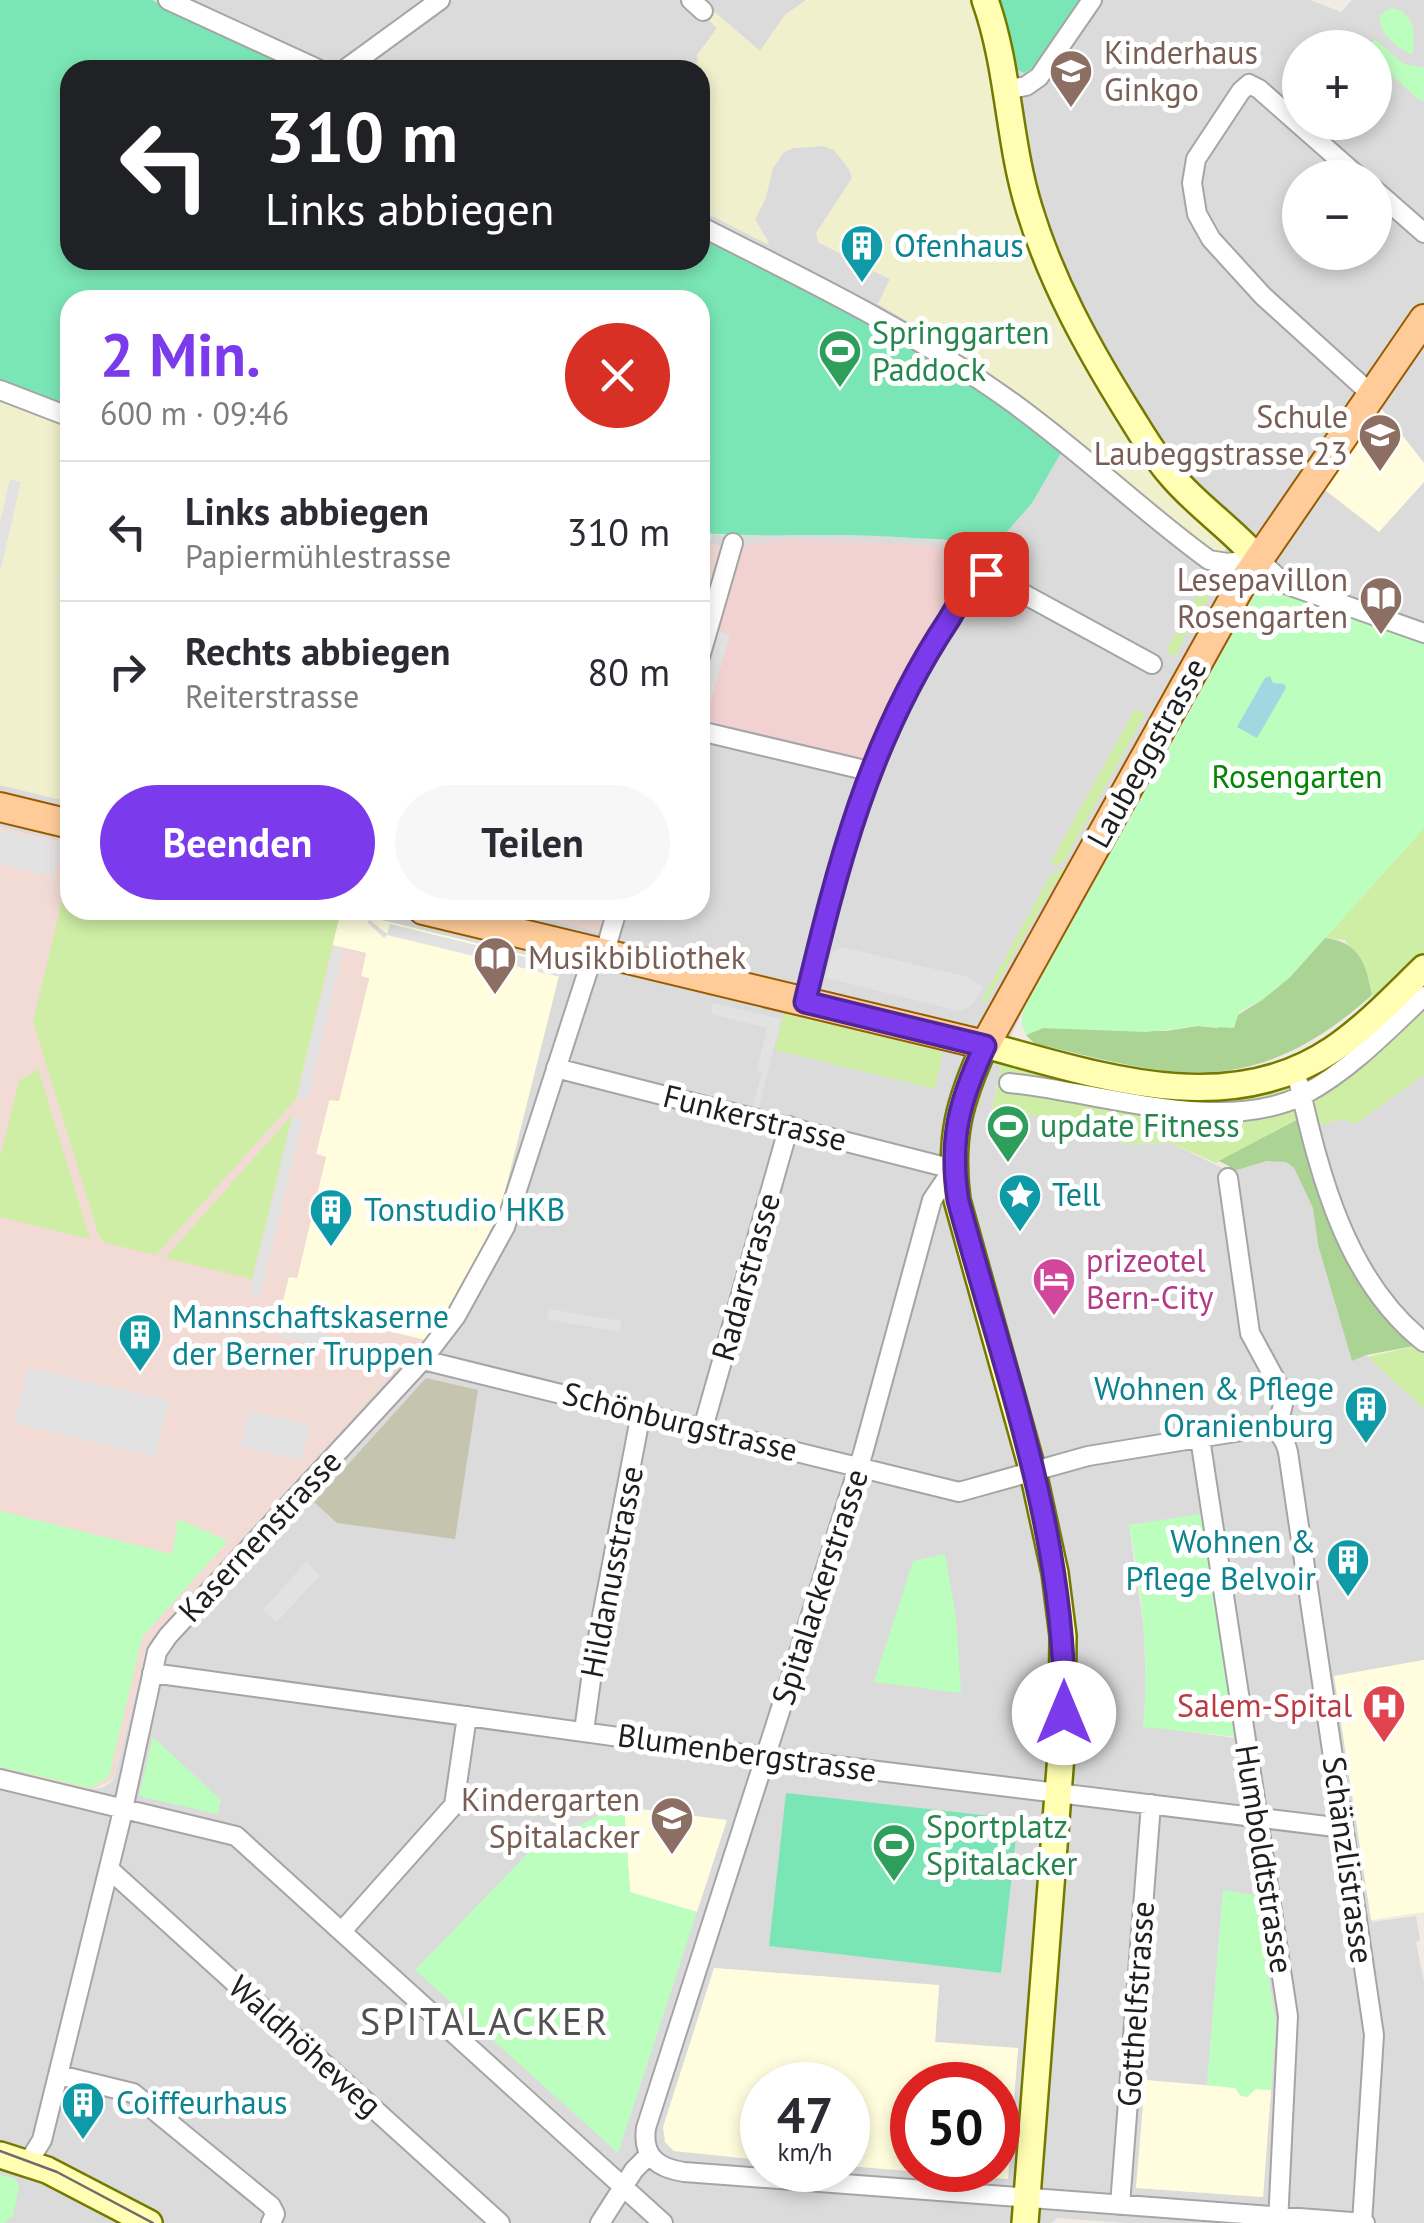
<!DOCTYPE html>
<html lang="de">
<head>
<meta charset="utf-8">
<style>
  body { margin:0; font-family:"PT Sans",sans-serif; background:#f7f7f7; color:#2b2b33; height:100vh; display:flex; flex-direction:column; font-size:38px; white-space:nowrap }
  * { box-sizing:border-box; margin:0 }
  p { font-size:32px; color:#7c7c81 }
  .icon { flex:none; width:55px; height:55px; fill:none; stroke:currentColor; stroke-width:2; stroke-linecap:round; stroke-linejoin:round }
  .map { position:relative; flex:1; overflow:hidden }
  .side { position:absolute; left:60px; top:290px; width:650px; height:630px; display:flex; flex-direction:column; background:#fff; border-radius:30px; box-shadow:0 5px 15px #0003 }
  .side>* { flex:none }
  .banner { position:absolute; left:60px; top:60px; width:650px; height:210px; border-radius:30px; box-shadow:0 5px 15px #0003; background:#202124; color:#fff; overflow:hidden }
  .buttons { position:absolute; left:1282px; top:30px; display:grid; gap:20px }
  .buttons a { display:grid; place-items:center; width:110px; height:110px; border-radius:50%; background:#fff; box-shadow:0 5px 15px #0003; font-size:50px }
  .speed { position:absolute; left:740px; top:2062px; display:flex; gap:20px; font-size:50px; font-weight:700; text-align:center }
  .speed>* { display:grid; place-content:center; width:130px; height:130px; border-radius:50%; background:#fff; box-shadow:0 5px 15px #0003; line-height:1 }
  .speed small { font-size:25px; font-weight:400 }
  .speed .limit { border:15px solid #d22; background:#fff; color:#111 }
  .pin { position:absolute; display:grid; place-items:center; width:85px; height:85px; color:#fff; margin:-42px; border-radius:20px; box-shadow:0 5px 15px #0006 }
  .me { position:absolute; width:110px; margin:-55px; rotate:0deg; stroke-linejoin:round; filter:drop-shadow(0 0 8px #0008) }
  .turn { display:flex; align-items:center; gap:35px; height:210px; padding:0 40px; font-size:45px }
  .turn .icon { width:130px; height:130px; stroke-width:2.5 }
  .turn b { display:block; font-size:70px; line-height:85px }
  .round { display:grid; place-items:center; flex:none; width:105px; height:105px; border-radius:52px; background:#f7f7f7 }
  .overview { display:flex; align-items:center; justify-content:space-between; height:170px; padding:0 40px }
  h1 { font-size:60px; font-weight:600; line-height:75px; color:#7c3aed }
  .cta { display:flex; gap:20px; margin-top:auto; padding:20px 40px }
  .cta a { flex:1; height:115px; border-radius:60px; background:#7c3aed; color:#fff; font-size:40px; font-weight:600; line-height:115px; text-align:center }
  .cta a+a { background:#f7f7f7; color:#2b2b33 }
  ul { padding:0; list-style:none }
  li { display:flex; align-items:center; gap:30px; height:140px; padding:0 40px; border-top:2px solid #e1e1e2 }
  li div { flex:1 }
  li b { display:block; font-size:38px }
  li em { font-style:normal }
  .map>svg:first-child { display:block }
  .residential { fill:#dcdbdb; fill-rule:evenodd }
  .commercial { fill:#f2d1d1 }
  .education { fill:#fffddd; fill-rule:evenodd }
  .military { fill:#f3dbd5 }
  .construction { fill:#c5c4ae }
  .farmland { fill:#f0f0cd }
  .grass { fill:#ceeea5 }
  .forest { fill:#abd394 }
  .park { fill:#bcfebd }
  .pitch { fill:#7ae6b5 }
  .parking { fill:#e2e2e2 }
  .water { fill:#a0d7e1 }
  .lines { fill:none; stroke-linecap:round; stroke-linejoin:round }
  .street-casing { stroke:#a5a5a5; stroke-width:22 }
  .secondary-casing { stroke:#747a00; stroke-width:30 }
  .primary-casing { stroke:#985c00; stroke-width:32 }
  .street { stroke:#fff; stroke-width:18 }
  .secondary { stroke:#fffeb2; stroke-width:25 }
  .primary { stroke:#fc9; stroke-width:28 }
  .tram { stroke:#6c6c6c; stroke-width:2.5 }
  .route-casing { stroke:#51269a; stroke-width:25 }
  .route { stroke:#7c3aed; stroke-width:18 }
  .labels { text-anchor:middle; stroke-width:10; stroke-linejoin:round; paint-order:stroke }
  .education-label { font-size:32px; fill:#785e54; stroke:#fff; text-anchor:end }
  .culture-label { font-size:32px; fill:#0d838f; stroke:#fff; text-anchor:start }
  .leisure-label { font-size:32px; fill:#27864d; stroke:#fff; text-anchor:start }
  .street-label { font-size:32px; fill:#1e1e1e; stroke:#fff }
  .park-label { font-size:32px; fill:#028605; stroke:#fff }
  .hotel-label { font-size:32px; fill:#b23c85; stroke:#fff; text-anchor:start }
  .health-label { font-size:32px; fill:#be3a42; stroke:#fff; text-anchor:end }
  .quarter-label { font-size:38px; letter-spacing:2.5px; fill:#515151; stroke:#fff }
</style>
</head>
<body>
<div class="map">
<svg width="1424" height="2223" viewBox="0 0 1424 2223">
  <rect width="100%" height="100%" fill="#f0ebe3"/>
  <path class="residential" d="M152,0H806L785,15L760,51L711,9L717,28L693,70H300L225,37Z
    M972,0H1310L1341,12L1352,0H1424V638L1267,583L1255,594L1023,1010L1004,1052L992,1109L1049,1118L1125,1144L1171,1143L1230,1172L1267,1161L1286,1162L1294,1168L1313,1208L1318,1245L1352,1361L1366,1355L1424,1409V1660L1334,1676L1372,1922L1416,1916L1420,1940L1416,1942L1424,1982V2223H1128L1057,2218L1051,2223H0V1770L84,1790L102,1788L114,1780L149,1641L423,1340L282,1305L288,1276L297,1277L326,1157L316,1154L330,1099L339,1101L368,978L361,976L332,945L340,910H510L604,933L611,910H700V726L887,543L782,540L736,554L700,673V644L727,548L710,543L712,534L730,536L792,533L872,535L970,542L989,551L700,234V210L769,243L755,219L765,200L773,168L784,152L793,148L823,146L834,150L849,169L852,178L818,242L891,280L878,304L958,350L1160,515L1219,554L1149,467L1077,353L1057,301L992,70L988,71ZM1300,48H1375V122H1300ZM1300,178H1375V252H1300ZM832,953L961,977H967L827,978ZM1129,1525L1235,1738L1143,1726L1146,1695L1144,1630ZM1223,1891L1254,1895L1276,2023L1263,2197L1137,2188L1145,2080L1207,2085ZM714,1968L939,1986L935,2042L1018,2049L1007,2179L848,2166V2170H762V2160L674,2151Z
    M0,785L70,802V844L0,827Z
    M1424,1075V1349L1386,1311L1303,1129L1344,1119Z"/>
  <path class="commercial" d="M782,540L887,543L972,550L984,558L953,602L865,764L700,726V705L708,707L700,673L736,554L745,546Z"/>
  <path class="education" d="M1381,408L1424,463V482L1379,532L1325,490Z
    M341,910L562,964L501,1207L481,1250L429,1341L282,1305L289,1276L297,1278L326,1157L316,1154L330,1099L339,1101L369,979L361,976L366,953L332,945Z
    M1424,1660V1912L1371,1920L1334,1676Z
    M624,1807L727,1820L697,1912L630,1893Z
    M714,1968L939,1985L935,2042L1018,2048L1008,2179L848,2166V2085H762V2160L674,2151L665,2142L663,2127ZM998,2085V2170H912V2085Z
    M1145,2080L1236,2088L1238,2093L1247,2097L1255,2089L1271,2090L1263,2197L1136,2188Z"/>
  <path class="military" d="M710,543L728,548L700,644V578Z
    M0,827L70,844V910L332,945L366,954L361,976L369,978L339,1101L329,1100L316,1154L326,1157L297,1278L288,1277L282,1305L424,1340L149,1641L114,1779L90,1790L0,1770Z
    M510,910H611L604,933Z"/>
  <path class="construction" d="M426,1378L478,1390L455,1539L337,1523L314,1502Z"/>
  <path class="farmland" d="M806,0H972L988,70H993L1057,301L1077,353L1149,467L1175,497L1224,540L1227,547L1223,553L1209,550L1210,546L1160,515L964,361L958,350L878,304L890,279L818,242L816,233L852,178L849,169L834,150L823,146L793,148L784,152L773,168L765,200L755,219L769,245L700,210V70H693L698,62L697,55L717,28L704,16L711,9L760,51L785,15Z
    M0,392L70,418V537L56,594L67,597L70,586V802L0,785V572L21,482L10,479L0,522Z"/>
  <path class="grass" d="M1209,574L1220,578L1189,633H1186L1176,657L1166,651Z
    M1135,709L1145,714L1065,860L1058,865L1050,864Z
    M1150,719L1070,867L1055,883L985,1004L982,1000L1050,876L1069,865Z
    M1424,828V1075L1355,1124L1344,1119L1303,1129L1299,1118L1216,1163L1171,1143L1125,1144L1049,1118L992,1110L1004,1052L1125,1082L1264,1080L1384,1007L1372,995L1369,979L1345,940L1325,938Z
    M70,869V910H341L296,1099L156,1255L106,1243L99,1237L33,1021Z
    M785,1009L936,1049L943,1053L935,1089L775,1050Z
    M38,1069L39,1071L90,1239L0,1217V1158L19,1081Z
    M293,1114L252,1279L166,1258V1257Z
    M1419,1345L1424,1349V1409L1368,1357Z"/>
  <path class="forest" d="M1325,938C1359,942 1366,963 1372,995C1253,1101 1175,1078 1034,1043L1026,1035L1043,1028L1166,1031L1198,1026L1217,1028L1262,1000L1290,977Z
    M1300,1118L1326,1205L1419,1345L1366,1355L1352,1361L1318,1245L1313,1208L1294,1168L1286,1162L1267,1161L1230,1172L1229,1166L1219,1161Z"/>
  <path class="park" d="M1390,8C1414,9 1417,36 1412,55C1397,47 1378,34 1380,15Z
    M1375,39L1404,64L1424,68V101L1418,99L1375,60V48L1369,47Z
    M1267,582L1424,638V828L1290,977L1262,1000L1239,1012L1234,1028L1198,1026L1146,1032L1043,1028L1026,1035L1022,1024L1023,1010L1255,594Z
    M0,1511L172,1554L178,1519L228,1541L142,1637L109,1777L91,1788L0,1767Z
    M1206,1513L1240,1737L1143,1727C1150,1660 1142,1591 1129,1525Z
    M945,1554L956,1617L961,1693L874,1682L913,1561Z
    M153,1737L221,1800L217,1814L139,1796Z
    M615,1807H624L630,1892L697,1912L618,2153L415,1970L529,1852Z
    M1223,1890L1255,1895L1276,2023L1271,2090L1256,2089L1247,2097L1241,2096L1235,2088L1207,2085Z
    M0,2175L15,2178L19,2186L13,2216L4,2223H0Z"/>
  <path class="pitch" d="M0,0H152L225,37L300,70H70V260H700V234L888,331L1001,403L1062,451L1032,503L989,552C965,538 939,540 912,538C841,532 770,538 700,533V300H70V415L0,389Z
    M994,0H1079L1033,68L1024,73L1017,70L1014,59L1010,60Z
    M786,1793L1018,1819L1001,1973L769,1946Z"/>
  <path class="parking" d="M10,479L21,482L0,572V522Z
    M714,630L730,635L709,707L700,705V679Z
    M0,830L61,845L54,877L0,864Z
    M370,920L387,934L390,924L562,966L560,977L387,935L384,938L367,922Z
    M333,947L343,950L308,1100L297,1098Z
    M842,947L967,977L983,987L971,1006L958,1011L826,978L832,953Z
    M713,1003L781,1019L759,1108L753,1106L762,1072L757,1070L767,1028L711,1014Z
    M292,1117L303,1119L260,1296L249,1294Z
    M549,1309L621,1321L620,1332L547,1319Z
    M278,1323L387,1350L385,1361L276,1335Z
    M28,1367L169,1401L155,1457L14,1423Z
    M249,1410L310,1425L302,1460L240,1446Z
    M306,1562L320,1575L277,1622L263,1610Z"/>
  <path class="water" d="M1270,676L1273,683L1284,684L1286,688L1257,738L1237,727L1265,678Z"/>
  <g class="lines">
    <g class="street-casing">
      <path id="street" d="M168,0L320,70
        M691,0L703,11
        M344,70L440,0
        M1006,90L1026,86L1039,77L1092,0
        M1360,178L1259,89L1249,84L1241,91L1196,159L1192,183L1197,214L1211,239L1263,296L1370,393
        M1375,190L1424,233
        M700,226C804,279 911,330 1006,398C1077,448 1139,509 1209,560L1227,563L1258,559L1285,584L1424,633
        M0,390L70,417
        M700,657L733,543
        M700,731L869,771
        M604,955L617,910
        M805,1002C841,848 878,706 977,579L991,576L1152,664
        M556,1068L953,1169L932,1200L863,1453L646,2128C642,2157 658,2168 684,2172L1365,2223
        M1009,1083C1097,1091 1224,1137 1305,1094C1350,1070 1387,1031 1424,996
        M1299,1084C1320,1176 1346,1280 1424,1342
        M1228,1178L1250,1333L1276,1381L1283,1404L1277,1431
        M423,1360L959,1492L1088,1456L1260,1428C1277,1428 1284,1436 1288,1452L1374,2035L1362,2223
        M703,1428L789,1126
        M1200,1438L1288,2016L1278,2223
        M152,1673L780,1759L1343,1828
        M584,1731L594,1658L641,1413
        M0,1779L236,1836L663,2223
        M109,1869L500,2223
        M342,1931L454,1805L467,1716
        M59,2075L133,2093L271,2206L275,2214L271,2223
        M27,2164L42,2140L120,1823L157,1652L168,1636L420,1363L456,1316L505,1227L594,952
        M1120,2205L1151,1804
        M600,2223L634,2170L649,2155"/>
    </g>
    <g class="secondary-casing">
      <path id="secondary" d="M985,0C1009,67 1008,140 1029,208C1051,281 1088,348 1128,412C1142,434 1154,456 1171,475C1197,506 1231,528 1258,559
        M0,2155L47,2170L149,2223
        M1025,2223L1062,1742L1063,1636L1055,1573L1033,1472L957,1200C949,1139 959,1101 985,1045C1097,1075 1226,1121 1332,1050C1366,1027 1395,996 1424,968"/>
    </g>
    <g class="primary-casing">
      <path id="primary" d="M0,807L70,824
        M423,910L985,1045L1241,585L1424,319"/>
    </g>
    <use href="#street" class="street"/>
    <use href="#secondary" class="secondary"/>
    <use href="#primary" class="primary"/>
    <path class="tram" d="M0,2151L57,2172L153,2223"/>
  </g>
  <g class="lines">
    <g class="route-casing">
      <path id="route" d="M986,574C969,581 958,605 948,621C869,740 838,864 805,1002L985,1046C959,1101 949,1139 958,1200C1003,1368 1067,1536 1064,1713"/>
    </g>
    <use href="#route" class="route"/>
  </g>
  <defs>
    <g id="school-pin" transform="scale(2.25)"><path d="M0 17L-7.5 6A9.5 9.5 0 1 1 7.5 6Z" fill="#8d6e63" stroke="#fff"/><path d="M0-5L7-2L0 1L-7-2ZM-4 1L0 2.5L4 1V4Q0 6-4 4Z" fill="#fff"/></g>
    <g id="building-pin" transform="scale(2.25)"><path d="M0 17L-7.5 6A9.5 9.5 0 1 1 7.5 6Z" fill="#0f9aa8" stroke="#fff"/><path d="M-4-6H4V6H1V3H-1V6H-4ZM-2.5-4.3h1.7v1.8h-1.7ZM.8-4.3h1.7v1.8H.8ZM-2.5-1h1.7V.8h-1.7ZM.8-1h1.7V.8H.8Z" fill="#fff"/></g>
    <g id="stadium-pin" transform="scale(2.25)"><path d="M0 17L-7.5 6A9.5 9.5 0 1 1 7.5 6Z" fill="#2e9e5b" stroke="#fff"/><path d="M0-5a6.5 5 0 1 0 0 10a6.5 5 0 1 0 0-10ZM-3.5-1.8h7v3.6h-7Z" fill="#fff"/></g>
    <g id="library-pin" transform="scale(2.25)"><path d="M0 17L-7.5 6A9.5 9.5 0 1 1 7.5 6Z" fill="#8d6e63" stroke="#fff"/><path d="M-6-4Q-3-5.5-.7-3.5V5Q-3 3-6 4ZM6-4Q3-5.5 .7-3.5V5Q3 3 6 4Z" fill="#fff"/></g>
    <g id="sight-pin" transform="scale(2.25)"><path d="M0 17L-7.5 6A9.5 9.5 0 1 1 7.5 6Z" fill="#0f9aa8" stroke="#fff"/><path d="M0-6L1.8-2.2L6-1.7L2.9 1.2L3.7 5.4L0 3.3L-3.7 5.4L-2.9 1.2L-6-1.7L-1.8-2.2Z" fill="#fff"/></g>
    <g id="hotel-pin" transform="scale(2.25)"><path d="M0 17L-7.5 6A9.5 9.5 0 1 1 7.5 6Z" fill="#d1479c" stroke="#fff"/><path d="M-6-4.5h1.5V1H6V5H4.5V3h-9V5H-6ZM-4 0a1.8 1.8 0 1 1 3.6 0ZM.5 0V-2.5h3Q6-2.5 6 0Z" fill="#fff"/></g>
    <g id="hospital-pin" transform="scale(2.25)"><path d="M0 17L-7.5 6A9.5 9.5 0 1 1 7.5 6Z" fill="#e0444e" stroke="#fff"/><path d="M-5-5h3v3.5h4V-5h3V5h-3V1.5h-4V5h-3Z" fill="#fff"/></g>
  </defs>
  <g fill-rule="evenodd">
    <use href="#school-pin" x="1071" y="71"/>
    <use href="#building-pin" x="862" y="246"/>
    <use href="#stadium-pin" x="840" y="351"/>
    <use href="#school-pin" x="1380" y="435"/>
    <use href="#library-pin" x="1381" y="598"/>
    <use href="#library-pin" x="495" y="958"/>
    <use href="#stadium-pin" x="1008" y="1126"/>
    <use href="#sight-pin" x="1020" y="1195"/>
    <use href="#building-pin" x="331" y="1210"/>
    <use href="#hotel-pin" x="1054" y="1279"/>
    <use href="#building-pin" x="140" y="1335"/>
    <use href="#building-pin" x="1366" y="1407"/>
    <use href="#building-pin" x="1348" y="1560"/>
    <use href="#hospital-pin" x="1384" y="1706"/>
    <use href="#school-pin" x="672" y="1818"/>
    <use href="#stadium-pin" x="894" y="1845"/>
    <use href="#building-pin" x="83" y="2103"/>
  </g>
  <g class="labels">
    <g class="education-label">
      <text x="1104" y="64" text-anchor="start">Kinderhaus<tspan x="1104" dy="37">Ginkgo</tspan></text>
      <text x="1348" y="428">Schule<tspan x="1348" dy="37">Laubeggstrasse 23</tspan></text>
      <text x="1348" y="591">Lesepavillon<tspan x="1348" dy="37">Rosengarten</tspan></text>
      <text x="528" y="969" text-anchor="start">Musikbibliothek</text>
      <text x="640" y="1811">Kindergarten<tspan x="640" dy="37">Spitalacker</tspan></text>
    </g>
    <g class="culture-label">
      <text x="894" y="257">Ofenhaus</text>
      <text x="1052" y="1206">Tell</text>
      <text x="364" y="1221">Tonstudio HKB</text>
      <text x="172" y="1328">Mannschaftskaserne<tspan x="172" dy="37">der Berner Truppen</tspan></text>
      <text x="1334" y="1400" text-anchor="end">Wohnen &amp; Pflege<tspan x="1334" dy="37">Oranienburg</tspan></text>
      <text x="1316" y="1553" text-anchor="end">Wohnen &amp;<tspan x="1316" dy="37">Pflege Belvoir</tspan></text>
      <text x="116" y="2114">Coiffeurhaus</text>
    </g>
    <g class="leisure-label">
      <text x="872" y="344">Springgarten<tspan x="872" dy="37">Paddock</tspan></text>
      <text x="1040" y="1137">update Fitness</text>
      <text x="926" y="1838">Sportplatz<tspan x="926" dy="37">Spitalacker</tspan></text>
    </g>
    <g class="street-label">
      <text transform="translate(1147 753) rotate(-61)" y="11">Laubeggstrasse</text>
      <text transform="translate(755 1118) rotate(14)" y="11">Funkerstrasse</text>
      <text transform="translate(746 1277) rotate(-74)" y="11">Radarstrasse</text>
      <text transform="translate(680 1422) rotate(14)" y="11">Schönburgstrasse</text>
      <text transform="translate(260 1536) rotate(-47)" y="11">Kasernenstrasse</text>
      <text transform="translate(612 1572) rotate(-79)" y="11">Hildanusstrasse</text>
      <text transform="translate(820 1587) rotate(-72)" y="11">Spitalackerstrasse</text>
      <text transform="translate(747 1753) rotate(8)" y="11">Blumenbergstrasse</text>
      <text transform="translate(1264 1859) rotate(81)" y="11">Humboldtstrasse</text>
      <text transform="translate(1348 1860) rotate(82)" y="11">Schänzlistrasse</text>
      <text transform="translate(1136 2004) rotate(-86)" y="11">Gotthelfstrasse</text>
      <text transform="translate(305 2046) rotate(42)" y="11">Waldhöheweg</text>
    </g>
    <g class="park-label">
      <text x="1297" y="788">Rosengarten</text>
    </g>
    <g class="hotel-label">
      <text x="1086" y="1272">prizeotel<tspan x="1086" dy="37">Bern-City</tspan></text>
    </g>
    <g class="health-label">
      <text x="1352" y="1717">Salem-Spital</text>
    </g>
    <g class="quarter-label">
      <text x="485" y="2035">SPITALACKER</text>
    </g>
  </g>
</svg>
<div class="buttons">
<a>+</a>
<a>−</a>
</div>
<div class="speed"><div>47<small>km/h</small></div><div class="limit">50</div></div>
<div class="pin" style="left:986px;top:574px;background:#d93025"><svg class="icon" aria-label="arrive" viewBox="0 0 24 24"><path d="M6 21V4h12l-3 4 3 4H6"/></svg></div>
<svg class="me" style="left:1064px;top:1713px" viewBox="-20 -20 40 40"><circle r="19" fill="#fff"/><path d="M0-13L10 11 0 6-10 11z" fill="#7c3aed"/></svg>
<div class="banner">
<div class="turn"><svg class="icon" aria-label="left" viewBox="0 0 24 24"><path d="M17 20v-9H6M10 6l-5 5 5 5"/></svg><div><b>310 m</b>Links abbiegen</div></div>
</div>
<section class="side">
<div class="overview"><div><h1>2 Min.</h1><p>600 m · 09:46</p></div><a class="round" style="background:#d93025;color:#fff"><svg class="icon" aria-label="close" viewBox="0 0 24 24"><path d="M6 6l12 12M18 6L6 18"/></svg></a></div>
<ul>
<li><svg class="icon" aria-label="left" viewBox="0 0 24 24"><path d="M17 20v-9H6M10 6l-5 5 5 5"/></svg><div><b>Links abbiegen</b><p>Papiermühlestrasse</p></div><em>310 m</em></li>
<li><svg class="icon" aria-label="right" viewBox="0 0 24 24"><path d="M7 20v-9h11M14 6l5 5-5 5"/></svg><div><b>Rechts abbiegen</b><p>Reiterstrasse</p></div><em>80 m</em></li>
</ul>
<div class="cta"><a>Beenden</a><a>Teilen</a></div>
</section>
</div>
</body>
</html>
